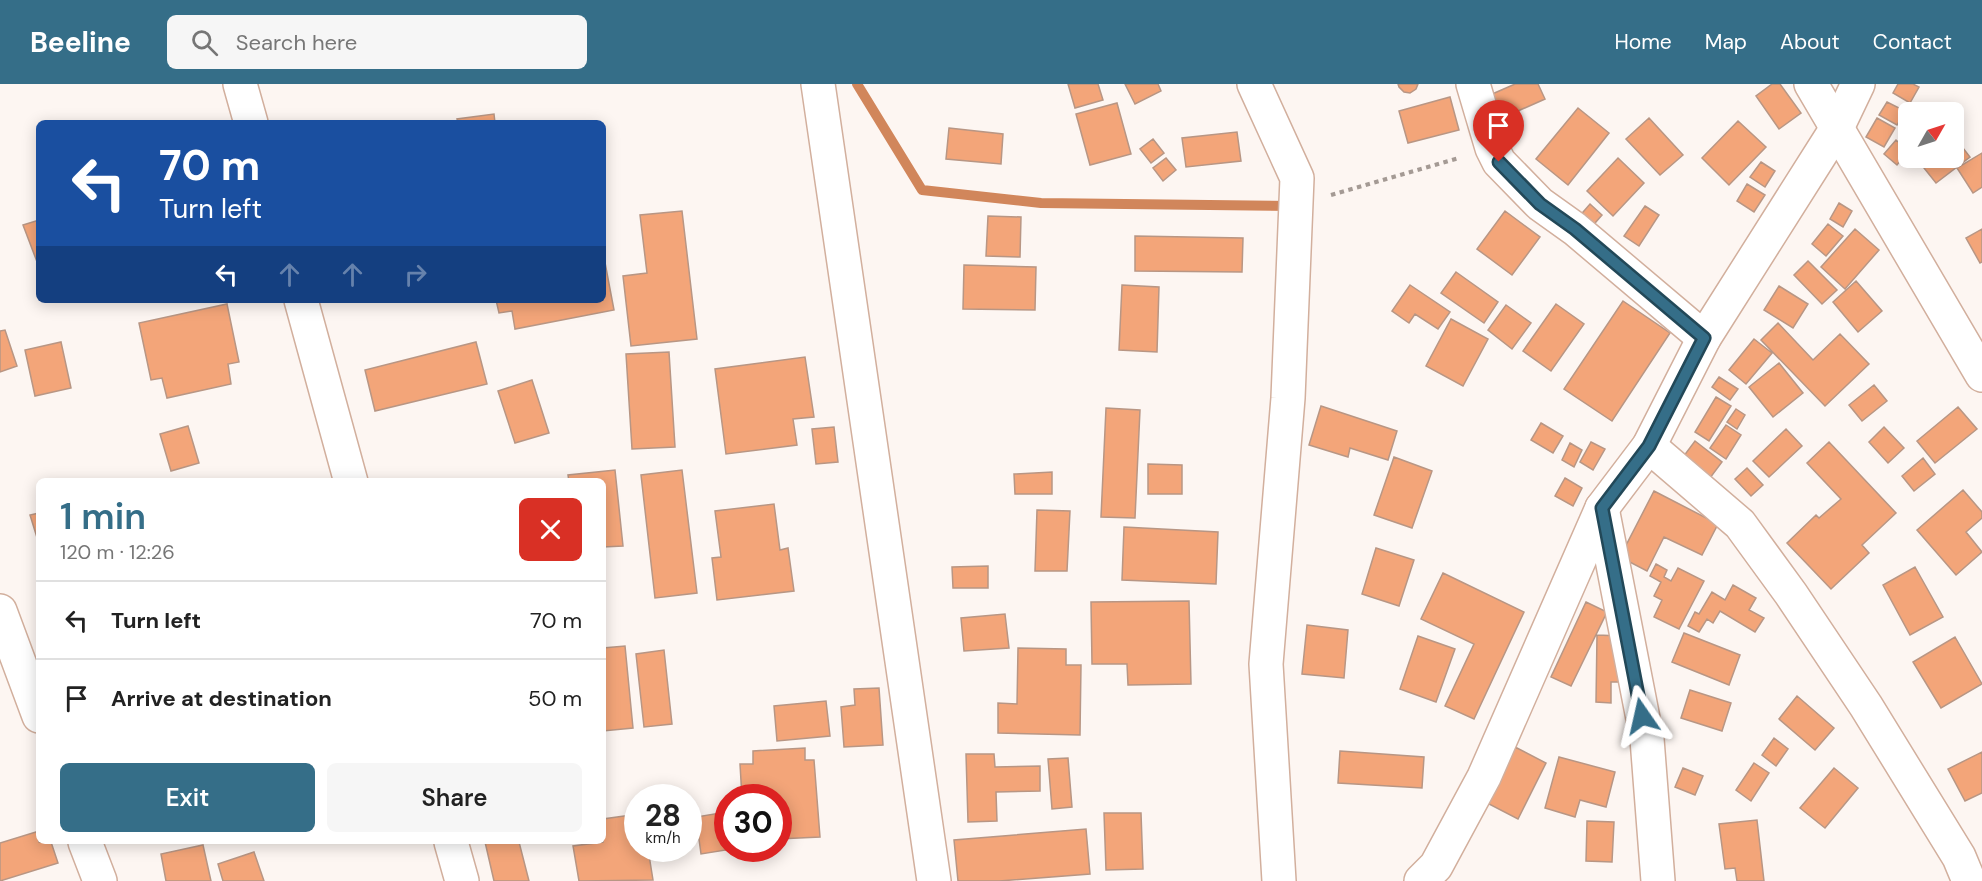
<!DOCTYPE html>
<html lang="en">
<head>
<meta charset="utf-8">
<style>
  body { margin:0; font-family:"DM Sans",sans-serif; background:#f6f6f6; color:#222; height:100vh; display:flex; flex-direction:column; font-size:22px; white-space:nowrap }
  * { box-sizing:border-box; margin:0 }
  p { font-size:20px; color:#767676 }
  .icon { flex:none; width:33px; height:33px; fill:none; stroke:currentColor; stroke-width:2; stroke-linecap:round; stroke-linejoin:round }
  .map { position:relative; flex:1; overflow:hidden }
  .panel { position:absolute; left:36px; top:394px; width:570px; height:366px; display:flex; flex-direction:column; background:#fff; border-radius:9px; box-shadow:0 3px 15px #0003 }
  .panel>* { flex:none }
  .hud { position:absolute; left:36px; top:36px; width:570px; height:183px; border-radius:9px; box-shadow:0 3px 15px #0003; background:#1a4fa0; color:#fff; overflow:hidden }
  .needle { width:39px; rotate:51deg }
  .tools { position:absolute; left:1898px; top:18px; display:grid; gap:12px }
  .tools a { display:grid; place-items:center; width:66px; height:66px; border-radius:9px; background:#fff; box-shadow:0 3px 15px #0003; font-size:30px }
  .speed { position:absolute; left:624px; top:700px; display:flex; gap:12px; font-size:30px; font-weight:700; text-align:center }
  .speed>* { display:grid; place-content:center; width:78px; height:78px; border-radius:50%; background:#fff; box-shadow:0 3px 15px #0003; line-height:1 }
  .speed small { font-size:15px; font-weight:400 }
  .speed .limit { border:9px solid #d22; background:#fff; color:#111 }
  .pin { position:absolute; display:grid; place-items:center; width:51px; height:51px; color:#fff; margin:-62px -26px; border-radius:50% 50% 50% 0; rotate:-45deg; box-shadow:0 0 6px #0007 }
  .pin .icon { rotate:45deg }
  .me { position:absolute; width:66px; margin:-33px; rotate:349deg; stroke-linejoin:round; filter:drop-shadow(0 0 4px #0008) }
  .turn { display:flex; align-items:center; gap:21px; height:126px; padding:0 24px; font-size:27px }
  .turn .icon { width:78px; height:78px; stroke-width:2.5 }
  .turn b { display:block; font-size:42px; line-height:51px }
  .lanes { display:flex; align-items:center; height:57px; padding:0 24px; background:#0003; justify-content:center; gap:30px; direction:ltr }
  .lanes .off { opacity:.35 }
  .round { display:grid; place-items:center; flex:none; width:63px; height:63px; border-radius:9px; background:#f6f6f6 }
  .head { display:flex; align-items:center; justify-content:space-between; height:102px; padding:0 24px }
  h1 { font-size:36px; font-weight:600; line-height:45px; color:#356e88 }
  .primary-button { display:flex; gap:12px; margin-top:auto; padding:12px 24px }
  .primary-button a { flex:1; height:69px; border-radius:9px; background:#356e88; color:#fff; font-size:24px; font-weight:600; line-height:69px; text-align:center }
  .primary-button a+a { background:#f6f6f6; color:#222 }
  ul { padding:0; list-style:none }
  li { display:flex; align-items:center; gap:18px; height:78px; padding:0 24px; border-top:2px solid #e0e0e0 }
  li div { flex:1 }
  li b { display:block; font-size:22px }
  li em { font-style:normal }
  header { display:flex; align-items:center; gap:36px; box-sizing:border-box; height:84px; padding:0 30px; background:#356e88; color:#fff }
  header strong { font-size:28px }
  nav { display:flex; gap:33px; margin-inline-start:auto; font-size:21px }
  .search { width:420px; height:54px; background:#f6f6f6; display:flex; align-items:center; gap:15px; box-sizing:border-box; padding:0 21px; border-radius:9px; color:#767676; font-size:22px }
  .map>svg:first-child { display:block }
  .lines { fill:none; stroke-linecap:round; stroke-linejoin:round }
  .stream { stroke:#d1865b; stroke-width:10 }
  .building { fill:#f3a579; stroke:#b89684; stroke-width:1.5 }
  .minor-casing { stroke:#d2af9d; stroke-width:36 }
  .tertiary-casing { stroke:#d2af9d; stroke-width:36 }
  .path { stroke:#a49a94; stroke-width:4; stroke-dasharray:4.5 4.5; stroke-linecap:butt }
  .minor { stroke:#fff; stroke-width:33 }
  .tertiary { stroke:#fff; stroke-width:33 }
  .route-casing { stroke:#224858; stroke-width:15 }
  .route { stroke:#356e88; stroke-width:10 }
</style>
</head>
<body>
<header>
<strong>Beeline</strong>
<div class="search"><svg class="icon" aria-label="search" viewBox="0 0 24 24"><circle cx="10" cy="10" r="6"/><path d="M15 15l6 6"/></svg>Search here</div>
<nav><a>Home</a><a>Map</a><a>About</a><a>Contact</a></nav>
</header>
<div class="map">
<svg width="1982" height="797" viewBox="0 0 1982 797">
  <rect width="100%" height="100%" fill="#fdf6f2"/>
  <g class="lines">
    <path class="stream" d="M857,0L922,106L1041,119L1293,122"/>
  </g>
  <path class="building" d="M1068,0H1098L1103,16L1075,24Z
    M1125,0H1158L1161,7L1135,20Z
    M1398,0H1418L1416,5L1410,9L1404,8L1399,3Z
    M1515,0H1538L1545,15L1500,35L1490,11Z
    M1772,0H1780L1801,29L1779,45L1756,12Z
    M1898,0H1913L1919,3L1910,19L1893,9Z
    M1450,13L1459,46L1408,59L1399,27Z
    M1887,18L1905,27L1897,41L1879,31Z
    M1117,19L1131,70L1090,81L1076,30Z
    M1578,24L1609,49L1568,101L1536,75Z
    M494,30L495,39H458L457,35Z
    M1649,34L1683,71L1660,91L1626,55Z
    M1877,34L1895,44L1884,63L1866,53Z
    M1738,37L1766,63L1729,101L1702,74Z
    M949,44L1003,50L1001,80L946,75Z
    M1237,48L1241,77L1186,83L1182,54Z
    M1953,51L1970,73L1936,99L1916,74H1953Z
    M1153,55L1164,69L1151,79L1140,65Z
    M1896,56L1908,67L1897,81L1884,70Z
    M1982,69V103L1973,109L1957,84Z
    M1166,74L1176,86L1163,97L1153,84Z
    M1618,74L1644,99L1613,132L1587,107Z
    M1761,78L1775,87L1765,103L1750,93Z
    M1747,100L1765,111L1754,128L1737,117Z
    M1839,119L1852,127L1843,143L1830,135Z
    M1590,120L1602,131L1589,146L1577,135Z
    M1645,122L1659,131L1639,162L1624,152Z
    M682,127L697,255L631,262L623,192L647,189L640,131Z
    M1505,127L1540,153L1512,191L1477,165Z
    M988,132L1021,133L1020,173L986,172Z
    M39,136V183L23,141Z
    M1828,140L1843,152L1826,172L1812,160Z
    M1855,145L1879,166L1845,205L1821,183Z
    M1982,145V178L1980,179L1966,154Z
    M1135,152L1243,154L1242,188L1135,187Z
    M603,168L614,226L515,245L512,227L499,229L496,216H603Z
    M1808,177L1837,206L1822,220L1794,191Z
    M964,181L1036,183L1035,226L963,225Z
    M1456,188L1498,218L1484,239L1441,209Z
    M1856,197L1882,227L1858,248L1833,218Z
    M1122,201L1159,203L1157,268L1119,266Z
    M1410,201L1450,228L1438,245L1415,230L1409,239L1392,227Z
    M1779,202L1808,220L1793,244L1764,226Z
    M1623,217L1670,249L1612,337L1564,305Z
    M227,220L239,278L228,280L231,300L167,314L162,294L151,296L139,239Z
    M1556,220L1584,240L1551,287L1523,267Z
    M1506,221L1531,239L1512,265L1488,246Z
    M1451,235L1488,255L1463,302L1426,282Z
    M1778,239L1813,276L1840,250L1869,280L1825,322L1761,256Z
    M5,246L17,282L0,288V247Z
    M1754,255L1772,269L1746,300L1729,286Z
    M61,258L71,304L35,312L25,266Z
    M476,258L487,300L375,327L365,286Z
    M669,268L675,363L632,365L626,270Z
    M805,273L814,333L793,335L797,361L726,370L715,285Z
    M1779,279L1803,309L1773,333L1749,303Z
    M1719,293L1738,305L1730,316L1712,303Z
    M532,296L549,349L515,359L498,307Z
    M1874,301L1887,317L1862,337L1849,321Z
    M1716,313L1731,322L1709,357L1695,348Z
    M1321,322L1397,347L1388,376L1350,364L1348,373L1309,361Z
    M1958,323L1977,345L1935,379L1917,357Z
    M1106,324L1140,326L1135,434L1101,433Z
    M1736,325L1745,331L1737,345L1727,338Z
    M1541,339L1563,352L1553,369L1531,356Z
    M1726,341L1741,351L1726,375L1710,364Z
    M188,342L199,379L171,387L160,350Z
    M834,343L838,378L816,380L812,345Z
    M1884,343L1904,364L1888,379L1869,358Z
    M1786,345L1802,362L1769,393L1753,377Z
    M1695,357L1722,378L1710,394L1683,373Z
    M1591,358L1605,365L1593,386L1580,378Z
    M1829,358L1896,429L1862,461L1869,469L1831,505L1787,459L1816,431L1819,434L1841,415L1807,379Z
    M1570,359L1582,366L1574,383L1562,376Z
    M1394,373L1432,387L1412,444L1374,431Z
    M1923,374L1935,390L1914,407L1902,392Z
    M1148,380L1182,381V410H1148Z
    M1747,384L1763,401L1751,412L1735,395Z
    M615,386L623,462L603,463V398H569L568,391Z
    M682,386L697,509L655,514L641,391Z
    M1052,388V410H1015L1014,390Z
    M1565,394L1582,404L1573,422L1555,412Z
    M1963,406L1982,428V434L1966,448L1982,468L1956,491L1917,446Z
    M1654,407L1718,440L1702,471L1664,453L1647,487L1620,473Z
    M774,420L780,466L788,464L794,507L717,516L712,474L721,473L715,427Z
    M1037,426L1070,427L1067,487H1035Z
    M39,429V460L30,431Z
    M1124,443L1218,448L1216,500L1122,496Z
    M1376,464L1414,476L1399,522L1362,510Z
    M1656,480L1667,486L1664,493L1671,497L1678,484L1704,497L1679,545L1654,533L1662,516L1654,512L1661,498L1650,492Z
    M988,482V504H953L952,483Z
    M1915,483L1943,533L1910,551L1883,501Z
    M1443,489L1524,528L1474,635L1445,622L1474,560L1421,535Z
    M1733,501L1756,514L1749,526L1764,534L1755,548L1720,527L1713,539L1707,535L1699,548L1688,542L1695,528L1699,530L1712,508L1725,516Z
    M1189,517L1191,600L1128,601L1127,580H1092L1091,518Z
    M1586,518L1607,528L1571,602L1551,593Z
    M1005,530L1009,564L964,567L961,534Z
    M1307,541L1348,546L1344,594L1302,590Z
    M1684,549L1740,571L1729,601L1672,578Z
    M1597,551L1621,552V598H1611V619L1596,618Z
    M1418,552L1455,565L1436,618L1400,605Z
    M1955,553L1982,600L1941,624L1913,578Z
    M625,562L633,644L603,647V564Z
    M1018,564L1066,565V581H1081L1080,651L998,649V619L1017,620Z
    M664,566L672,640L644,643L636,570Z
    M879,604L883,661L844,663L841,623L855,621L854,605Z
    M1690,606L1731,619L1722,647L1681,634Z
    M1797,612L1834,644L1815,666L1779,635Z
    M826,617L830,652L777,657L774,622Z
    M1774,654L1788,665L1776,682L1762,671Z
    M1515,663L1546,679L1518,735L1487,719Z
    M805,664V676H814L820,753L778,755V714H742L740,680H753V667Z
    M1340,667L1424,673L1422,704L1338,699Z
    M1982,668V709L1965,717L1948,685Z
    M966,670H994L995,683L1040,682V707L996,708L997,737L968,738Z
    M1559,673L1615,688L1606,723L1580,716L1575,733L1545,724Z
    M1068,674L1072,723L1052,725L1048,675Z
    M1754,679L1769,689L1751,717L1736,706Z
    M1683,684L1703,692L1695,711L1675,703Z
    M1834,684L1858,704L1825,744L1800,724Z
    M720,729L726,766L701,770L696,733Z
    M1104,729H1141L1143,785L1106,786Z
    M638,730V765H648L653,796L579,797L573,762L603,758V735Z
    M1757,736L1764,797H1737L1735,784L1725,785L1719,740Z
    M1587,737L1614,738L1612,778L1586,777Z
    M1086,745L1090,790L999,797H958L954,756Z
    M39,747V758H51L58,779L0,797V759Z
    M485,758H519L529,797H494Z
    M203,761L211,797H166L161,770Z
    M254,768L264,797H223L218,780Z"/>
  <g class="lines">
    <g class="minor-casing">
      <path id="minor" d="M240,0L251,39
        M818,0L934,797
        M1254,0L1297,94L1288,314L1266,580L1279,797
        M1473,0L1492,64L1499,78L1540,120L1575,145L1704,254
        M1811,0L1982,291
        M301,216L351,398
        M1649,362L1740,440L1791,510L1866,622L1959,773L1969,797
        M1602,424L1647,655L1658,797
        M0,527L39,632
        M85,758L100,797
        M451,758L462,797"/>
    </g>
    <g class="tertiary-casing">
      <path id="tertiary" d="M1421,797L1436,782L1484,693L1602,424L1649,362L1704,254L1837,44L1858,0"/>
    </g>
    <path class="path" d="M1331,111L1459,74"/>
    <use href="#minor" class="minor"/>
    <use href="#tertiary" class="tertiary"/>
  </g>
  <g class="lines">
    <g class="route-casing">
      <path id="route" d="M1499,78L1540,120L1575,145L1704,254L1649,362L1602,424L1642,632"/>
    </g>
    <use href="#route" class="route"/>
  </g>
</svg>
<div class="tools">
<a><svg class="needle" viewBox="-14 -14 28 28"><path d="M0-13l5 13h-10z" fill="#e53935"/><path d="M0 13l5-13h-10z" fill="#767676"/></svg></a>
</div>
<div class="speed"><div>28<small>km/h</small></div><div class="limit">30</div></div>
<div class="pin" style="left:1499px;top:78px;background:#d93025"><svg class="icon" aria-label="arrive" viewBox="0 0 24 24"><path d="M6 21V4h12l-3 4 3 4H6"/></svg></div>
<svg class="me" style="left:1642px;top:632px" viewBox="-20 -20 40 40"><path d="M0-17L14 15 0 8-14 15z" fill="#356e88" stroke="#fff" stroke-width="4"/></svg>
<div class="hud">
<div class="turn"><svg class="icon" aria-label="left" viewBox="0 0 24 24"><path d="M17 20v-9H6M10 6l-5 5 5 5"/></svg><div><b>70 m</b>Turn left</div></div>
<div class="lanes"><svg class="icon" aria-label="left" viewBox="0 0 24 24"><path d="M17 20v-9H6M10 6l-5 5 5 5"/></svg><svg class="icon off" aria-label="ahead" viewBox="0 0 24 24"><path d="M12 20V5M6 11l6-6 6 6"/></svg><svg class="icon off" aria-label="ahead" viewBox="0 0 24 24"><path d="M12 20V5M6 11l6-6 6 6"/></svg><svg class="icon off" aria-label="right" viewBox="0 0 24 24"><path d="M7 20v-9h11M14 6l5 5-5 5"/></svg></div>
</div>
<section class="panel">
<div class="head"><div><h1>1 min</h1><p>120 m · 12:26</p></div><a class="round" style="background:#d93025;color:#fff"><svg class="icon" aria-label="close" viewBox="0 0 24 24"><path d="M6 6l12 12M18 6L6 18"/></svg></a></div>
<ul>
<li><svg class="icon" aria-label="left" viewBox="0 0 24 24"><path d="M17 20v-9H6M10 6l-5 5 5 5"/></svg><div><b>Turn left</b></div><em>70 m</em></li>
<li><svg class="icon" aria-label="arrive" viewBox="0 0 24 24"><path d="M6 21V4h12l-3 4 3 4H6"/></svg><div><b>Arrive at destination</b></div><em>50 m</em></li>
</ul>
<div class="primary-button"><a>Exit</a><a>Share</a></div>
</section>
</div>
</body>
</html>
